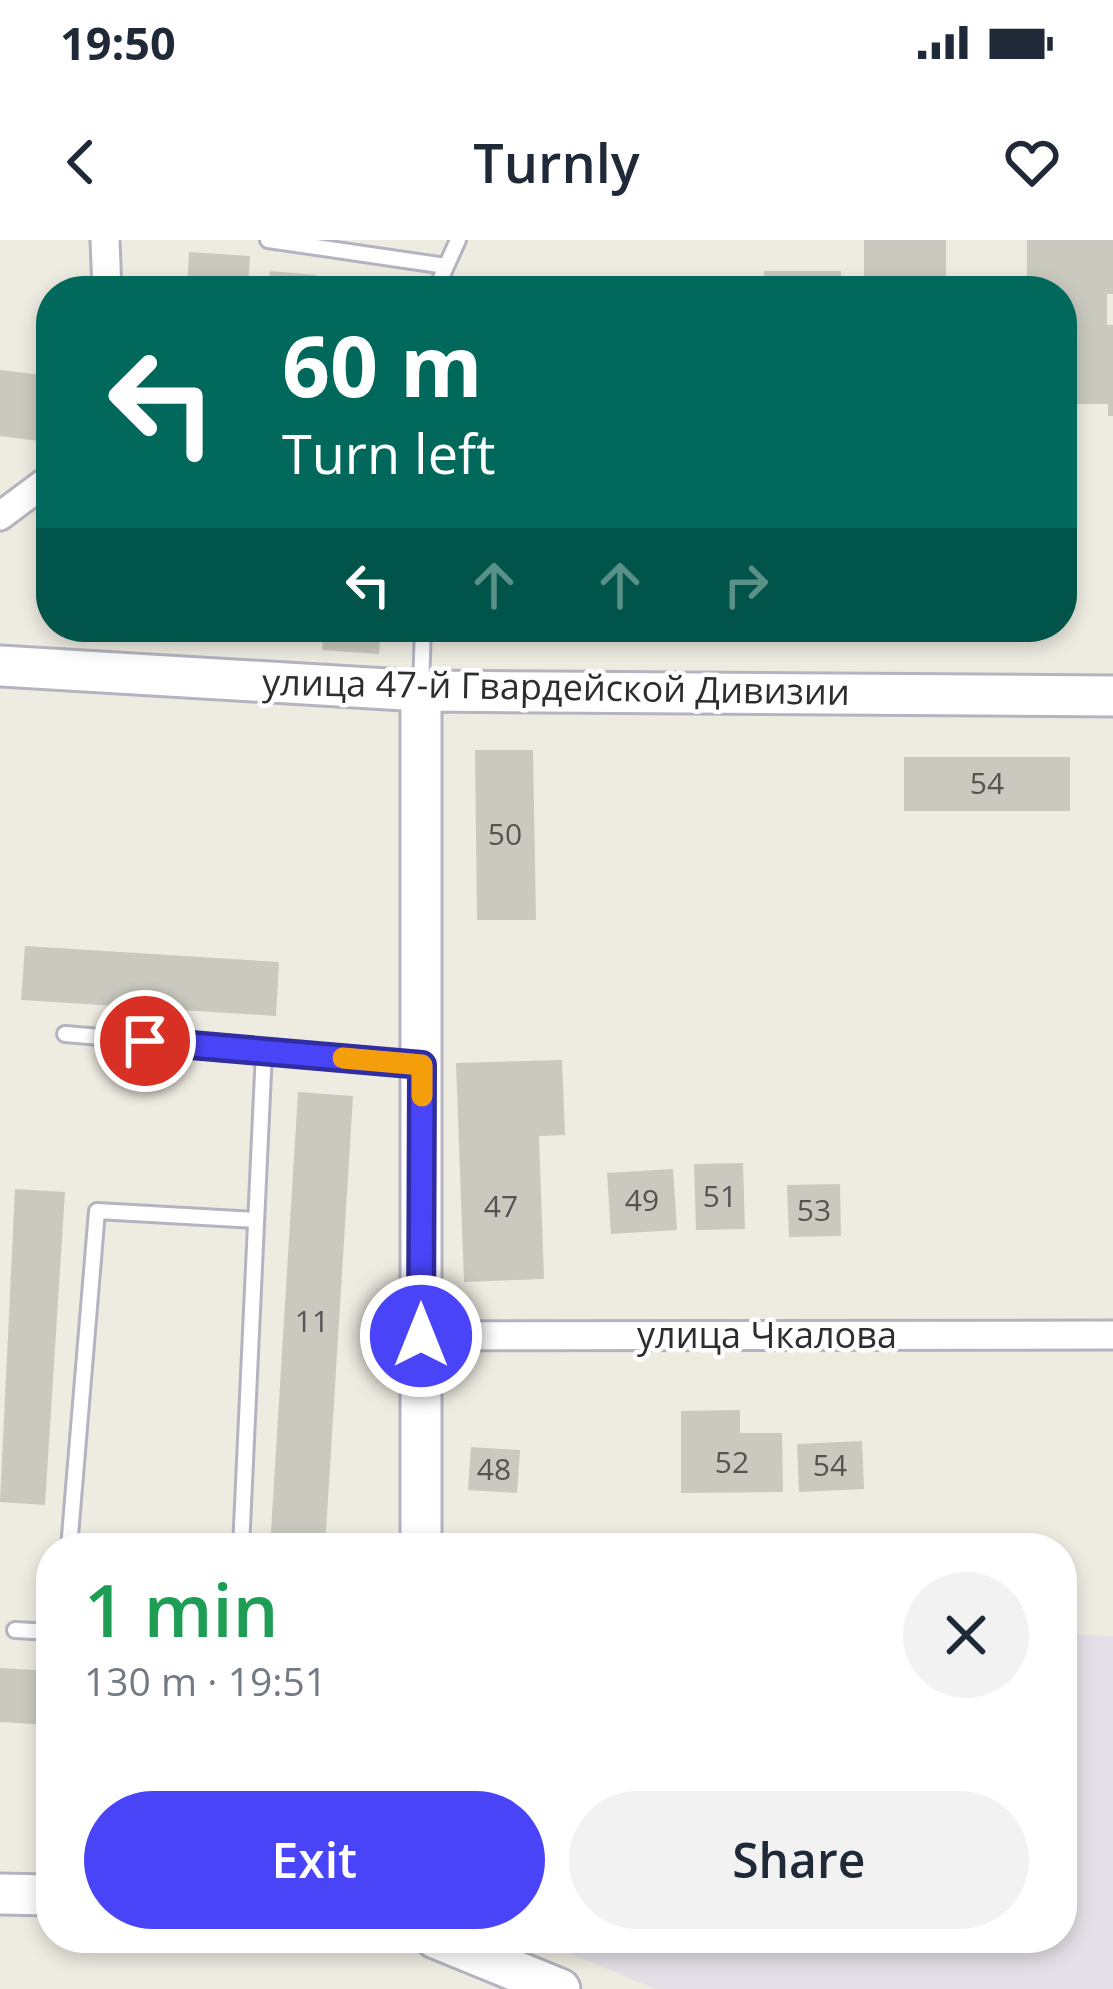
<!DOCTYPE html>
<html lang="en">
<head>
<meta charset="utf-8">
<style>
  body { margin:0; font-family:"Open Sans",sans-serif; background:#f2f2f3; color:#1f2937; height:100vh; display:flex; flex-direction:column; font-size:45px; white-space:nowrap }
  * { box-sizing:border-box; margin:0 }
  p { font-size:39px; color:#747a83 }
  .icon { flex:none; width:66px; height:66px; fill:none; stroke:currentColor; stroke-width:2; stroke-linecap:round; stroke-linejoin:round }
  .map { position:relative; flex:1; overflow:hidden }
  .drawer { position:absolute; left:36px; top:1293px; width:1041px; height:420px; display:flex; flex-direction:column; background:#fff; border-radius:48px; box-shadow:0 6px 18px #0003 }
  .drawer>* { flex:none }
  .hud { position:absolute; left:36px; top:36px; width:1041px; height:366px; border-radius:48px; box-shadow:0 6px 18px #0003; background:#00695c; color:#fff; overflow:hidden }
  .pin { position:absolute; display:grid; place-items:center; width:102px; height:102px; color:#fff; margin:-51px; border:6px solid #fff; border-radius:50%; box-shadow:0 3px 12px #0007 }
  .me { position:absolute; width:132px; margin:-66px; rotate:0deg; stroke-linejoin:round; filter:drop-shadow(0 0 9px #0008) }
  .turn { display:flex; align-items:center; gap:42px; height:252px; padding:0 48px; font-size:54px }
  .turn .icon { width:156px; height:156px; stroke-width:2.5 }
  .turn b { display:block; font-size:84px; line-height:102px }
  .lanes { display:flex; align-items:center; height:114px; padding:0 48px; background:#0003; justify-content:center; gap:60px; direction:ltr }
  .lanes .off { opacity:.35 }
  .round { display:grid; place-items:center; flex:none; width:126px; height:126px; border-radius:63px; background:#f2f2f3 }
  .overview { display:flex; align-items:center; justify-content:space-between; height:204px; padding:0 48px }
  h1 { font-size:72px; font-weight:600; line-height:90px; color:#1e9e55 }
  .action { display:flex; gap:24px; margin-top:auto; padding:24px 48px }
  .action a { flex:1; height:138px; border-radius:72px; background:#4a44f8; color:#fff; font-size:48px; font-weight:600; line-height:138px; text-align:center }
  .action a+a { background:#f2f2f3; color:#1f2937 }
  .status { display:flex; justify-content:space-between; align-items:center; height:84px; padding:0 60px; background:#fff; direction:ltr }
  .status svg { height:33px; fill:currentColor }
  header { display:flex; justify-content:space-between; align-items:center; height:156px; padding:0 48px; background:#fff; font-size:54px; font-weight:600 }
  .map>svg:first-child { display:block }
  .industrial { fill:#e4e0e7 }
  .building { fill:#cac9bf }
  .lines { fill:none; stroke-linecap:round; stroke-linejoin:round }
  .lane-casing { stroke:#b4b4c0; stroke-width:20 }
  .street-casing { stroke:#b4b4c0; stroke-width:33 }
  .secondary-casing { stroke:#b4b4c0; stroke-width:45 }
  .lane { stroke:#fff; stroke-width:14 }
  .street { stroke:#fff; stroke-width:27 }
  .secondary { stroke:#fff; stroke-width:39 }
  .route-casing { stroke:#302ca1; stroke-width:30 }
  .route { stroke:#4a44f8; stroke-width:21 }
  .slow { stroke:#f59e0b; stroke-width:21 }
  .labels { text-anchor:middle; stroke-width:9; stroke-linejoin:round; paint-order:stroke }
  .number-label { font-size:30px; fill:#545452 }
  .street-label { font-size:36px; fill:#2d2d2d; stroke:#fff }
</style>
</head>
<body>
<div class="status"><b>19:50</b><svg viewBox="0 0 49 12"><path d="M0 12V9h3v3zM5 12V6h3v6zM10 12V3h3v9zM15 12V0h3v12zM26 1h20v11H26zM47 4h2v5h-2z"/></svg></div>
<header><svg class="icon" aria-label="back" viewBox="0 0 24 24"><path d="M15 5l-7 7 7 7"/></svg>Turnly<svg class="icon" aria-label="heart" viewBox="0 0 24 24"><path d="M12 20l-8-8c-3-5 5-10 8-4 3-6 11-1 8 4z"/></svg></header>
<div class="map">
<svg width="1113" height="1749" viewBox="0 0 1113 1749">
  <rect width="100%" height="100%" fill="#eeebe1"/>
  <path class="industrial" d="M1062,1394L1113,1396V1749H656L532,1698H1062Z"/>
  <path class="building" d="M864,0H946V51H864Z
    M1027,0H1113V54H1107V85H1113V176H1108V164H1062V51H1027Z
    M189,12L250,16L248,51H187Z
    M270,31L316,35L314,51H268Z
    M764,31H841V51H764Z
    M349,36L400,41L399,51H347Z
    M0,130L51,136L46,202L0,196Z
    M147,387H251V397Z
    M324,387H381L379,414L322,410Z
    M475,510H533L536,680H477Z
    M904,517H1070V571H904Z
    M25,706L279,722L276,776L21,760Z
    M562,820L565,895L539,896L544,1039L464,1042L456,823Z
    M298,852L353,856L325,1308H270Z
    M743,923L745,989L696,990L694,924Z
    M673,929L677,990L611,994L607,933Z
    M840,944L841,996L789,997L787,945Z
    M15,949L65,952L45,1265L0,1262Z
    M740,1170V1193H782L783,1252L681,1253V1171Z
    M862,1201L864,1249L799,1252L797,1204Z
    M471,1207L520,1210L517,1253L468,1250Z
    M0,1428L51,1431V1485L0,1482Z"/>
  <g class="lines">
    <g class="lane-casing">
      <path id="lane" d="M268,0L446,26
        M435,51L458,0
        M421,448L423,387
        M65,794L418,824
        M69,1308L97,971L256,980
        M241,1308L264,811
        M15,1390L51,1392"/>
    </g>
    <g class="street-casing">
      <path id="street" d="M105,0L107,51
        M0,276L51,238
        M421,1096L1113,1095"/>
    </g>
    <g class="secondary-casing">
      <path id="secondary" d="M0,426L421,451L1113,456
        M421,1308V451
        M0,1654L51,1655
        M435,1698L560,1749"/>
    </g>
    <use href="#lane" class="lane"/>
    <use href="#street" class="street"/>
    <use href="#secondary" class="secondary"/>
  </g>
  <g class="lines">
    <g class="route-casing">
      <path id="route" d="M145,801L422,825L421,1096"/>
    </g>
    <use href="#route" class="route"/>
    <path class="slow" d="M343,818L422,825V856"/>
  </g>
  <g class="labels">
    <g class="number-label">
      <text x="987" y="554">54</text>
      <text x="505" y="605">50</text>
      <text x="720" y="967">51</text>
      <text x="642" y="971">49</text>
      <text x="501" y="977">47</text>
      <text x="814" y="981">53</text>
      <text x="312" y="1092">11</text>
      <text x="732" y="1233">52</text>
      <text x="830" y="1236">54</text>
      <text x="494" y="1240">48</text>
    </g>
    <g class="street-label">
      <text transform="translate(556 447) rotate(1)" y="13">улица 47-й Гвардейской Дивизии</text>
      <text x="767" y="1108">улица Чкалова</text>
    </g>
  </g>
</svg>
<div class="pin" style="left:145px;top:801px;background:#d93025"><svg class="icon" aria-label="arrive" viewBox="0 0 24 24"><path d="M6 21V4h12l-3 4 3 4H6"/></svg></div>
<svg class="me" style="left:421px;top:1096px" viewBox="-20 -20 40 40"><circle r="17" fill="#4a44f8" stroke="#fff" stroke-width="3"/><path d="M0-11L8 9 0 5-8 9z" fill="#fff"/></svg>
<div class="hud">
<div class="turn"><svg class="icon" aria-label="left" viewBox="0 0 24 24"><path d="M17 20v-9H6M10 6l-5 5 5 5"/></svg><div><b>60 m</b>Turn left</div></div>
<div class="lanes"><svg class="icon" aria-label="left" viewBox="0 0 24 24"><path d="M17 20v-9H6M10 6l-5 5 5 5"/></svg><svg class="icon off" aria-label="ahead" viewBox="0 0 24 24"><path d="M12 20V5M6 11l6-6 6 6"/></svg><svg class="icon off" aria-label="ahead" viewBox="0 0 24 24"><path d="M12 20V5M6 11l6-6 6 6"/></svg><svg class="icon off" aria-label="right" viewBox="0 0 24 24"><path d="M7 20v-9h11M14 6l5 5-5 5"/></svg></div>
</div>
<section class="drawer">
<div class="overview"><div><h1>1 min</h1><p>130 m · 19:51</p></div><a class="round"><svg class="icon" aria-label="close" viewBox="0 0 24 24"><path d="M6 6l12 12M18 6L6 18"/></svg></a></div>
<div class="action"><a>Exit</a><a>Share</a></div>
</section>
</div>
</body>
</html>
